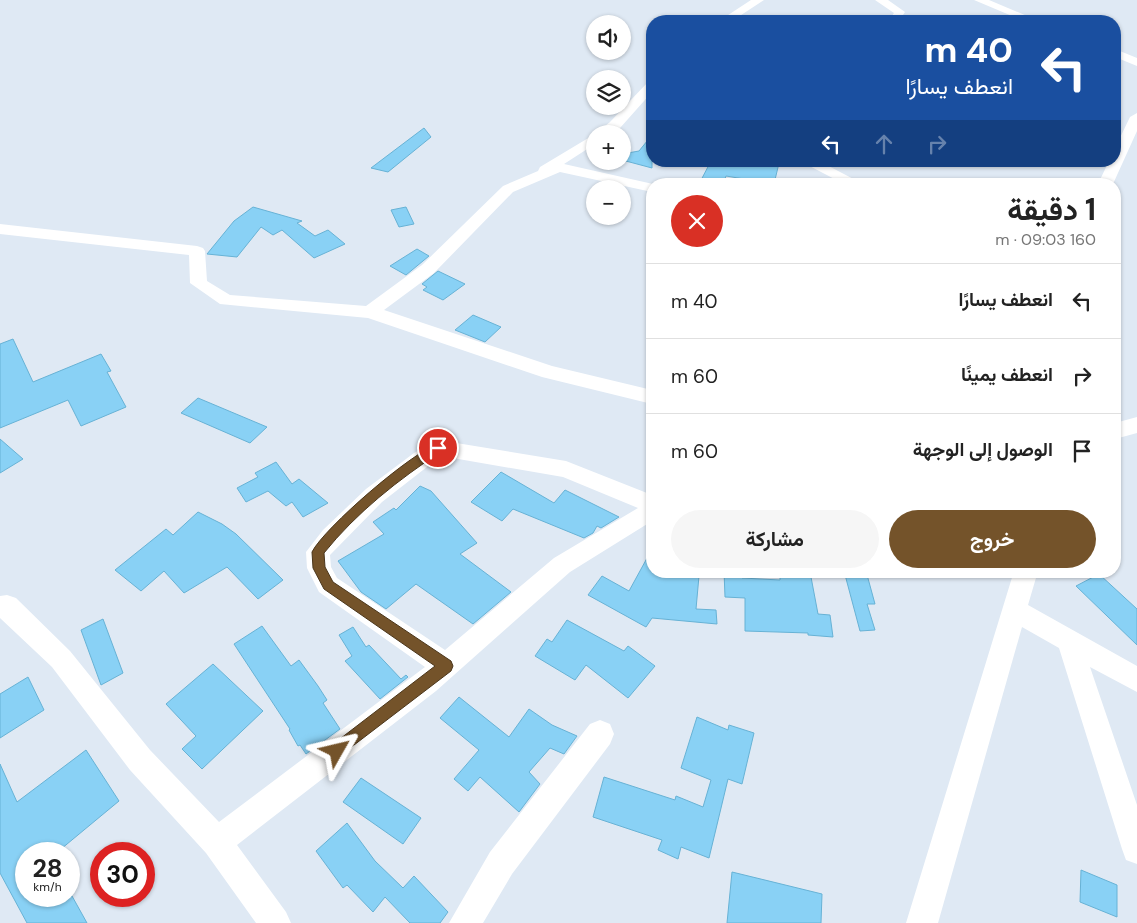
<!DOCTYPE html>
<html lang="ar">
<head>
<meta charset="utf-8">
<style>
  body { margin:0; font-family:"DM Sans",Vazirmatn,sans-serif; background:#f6f6f6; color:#222; direction:rtl; height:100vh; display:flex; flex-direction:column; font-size:19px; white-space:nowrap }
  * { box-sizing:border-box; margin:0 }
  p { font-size:16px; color:#767676 }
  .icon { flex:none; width:28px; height:28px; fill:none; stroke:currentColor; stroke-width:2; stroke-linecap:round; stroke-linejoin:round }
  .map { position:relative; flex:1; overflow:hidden; direction:ltr }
  .drawer { position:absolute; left:646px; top:178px; width:475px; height:400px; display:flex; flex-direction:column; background:#fff; border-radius:20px; box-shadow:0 1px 4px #0004; direction:rtl }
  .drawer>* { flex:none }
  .hud { position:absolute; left:646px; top:15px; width:475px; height:152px; border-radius:20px; box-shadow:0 1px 4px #0004; direction:rtl; background:#1a4fa0; color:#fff; overflow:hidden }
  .tools { position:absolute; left:586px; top:15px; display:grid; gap:10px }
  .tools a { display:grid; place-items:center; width:45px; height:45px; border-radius:50%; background:#fff; box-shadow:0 1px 4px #0004; font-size:25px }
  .speed { position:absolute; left:15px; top:842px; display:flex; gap:10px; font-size:25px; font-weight:700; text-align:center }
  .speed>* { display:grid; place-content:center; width:65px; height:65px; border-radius:50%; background:#fff; box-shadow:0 1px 4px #0004; line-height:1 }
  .speed small { font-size:12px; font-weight:400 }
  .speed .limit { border:8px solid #d22; background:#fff; color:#111 }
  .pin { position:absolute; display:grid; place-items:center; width:42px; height:42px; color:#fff; margin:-21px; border:2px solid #fff; border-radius:50%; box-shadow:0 1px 5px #0007 }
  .me { position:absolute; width:55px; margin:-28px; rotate:53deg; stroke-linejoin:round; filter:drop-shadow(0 0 4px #0008) }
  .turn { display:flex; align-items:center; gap:18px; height:105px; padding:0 25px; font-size:22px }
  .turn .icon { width:65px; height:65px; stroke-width:2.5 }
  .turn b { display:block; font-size:35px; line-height:42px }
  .lanes { display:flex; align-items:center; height:48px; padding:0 25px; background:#0003; justify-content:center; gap:25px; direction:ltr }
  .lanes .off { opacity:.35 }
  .round { display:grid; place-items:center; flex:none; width:52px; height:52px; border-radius:26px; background:#f6f6f6 }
  .headline { display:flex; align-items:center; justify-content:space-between; height:85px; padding:0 25px }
  h1 { font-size:30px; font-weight:700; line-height:38px }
  .primary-button { display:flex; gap:10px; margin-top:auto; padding:10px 25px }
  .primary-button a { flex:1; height:58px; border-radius:30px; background:#74532a; color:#fff; font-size:20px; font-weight:700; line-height:58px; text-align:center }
  .primary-button a+a { background:#f6f6f6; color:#222 }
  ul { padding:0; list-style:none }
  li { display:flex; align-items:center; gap:15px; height:75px; padding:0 25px; border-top:1px solid #e0e0e0 }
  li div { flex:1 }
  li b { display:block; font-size:19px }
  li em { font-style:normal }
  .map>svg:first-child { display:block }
  .building { fill:#89d1f5; stroke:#67b2d5 }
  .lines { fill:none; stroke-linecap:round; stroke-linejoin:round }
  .minor { fill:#fff; fill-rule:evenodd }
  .route { fill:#74532a; stroke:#4b361b }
</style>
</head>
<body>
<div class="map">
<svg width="1137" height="923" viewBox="0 0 1137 923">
  <rect width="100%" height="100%" fill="#dfe9f4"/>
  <path class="building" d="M424,128L431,137L388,172L371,168Z
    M652,135V168L622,160V154L639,151Z
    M711,161H765L779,163L774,184L726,176L723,184H699Z
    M253,207L302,221L297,223L315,236L328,230L345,244L314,258L282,230L273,235L261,227L237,257L207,254L234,221Z
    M406,207L414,224L399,227L391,210Z
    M417,249L429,256L406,275L390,266Z
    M438,271L465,284L443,300L423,290L427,287L422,284Z
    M473,315L501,327L485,342L455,330Z
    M13,339L33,382L101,354L111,371L107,372L126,407L81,426L68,400L0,428V344Z
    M198,398L267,427L250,443L181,413Z
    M0,439L23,459L0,473Z
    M276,462L292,484L299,479L328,503L303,517L292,502L286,506L268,491L246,502L237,488L258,477L255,473Z
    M501,472L554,503L565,490L619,517L601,528L597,526L593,533L584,538L513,509L502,521L471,502Z
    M420,486L431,491L477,543L460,554L511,592L473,624L416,584L386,609L361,592L338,561L384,534L373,522L394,508L396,510Z
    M198,512L222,524L236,534L283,580L258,599L227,567L184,593L164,571L141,591L115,570L166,529L173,535Z
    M652,549V571L699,576L696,609L716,610L717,624L652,618L646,627L588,595L602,576L629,591Z
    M724,571H742V578L780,580V571H803L804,577H811L818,614L830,615L833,637L808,635V633L745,631V598L725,597Z
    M844,571H866L875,604H867L875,630L860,631Z
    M1099,574L1137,609V645L1076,586Z
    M103,619L123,673L101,685L81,630Z
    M567,620L624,651L628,646L655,666L628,698L586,665L575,680L535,656L547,639L552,642Z
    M262,626L291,666L299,660L318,686L327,700L323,703L340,729L306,754L300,745L298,746L289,730L290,729L234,644Z
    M353,627L366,647L369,645L401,679L406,675L408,677L380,699L345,661L352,656L339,635Z
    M213,664L263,711L202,769L182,749L196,736L166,704Z
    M28,677L44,710L0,738V694Z
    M459,697L509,737L529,709L552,725L577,736L564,754L550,748L529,772L540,784L519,812L480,777L468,791L454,779L479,750L440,718Z
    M697,717L728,730L729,725L754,733L742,784L728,779L709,858L681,847L678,859L658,850L662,840L593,817L604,777L675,800L676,796L703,807L711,780L681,768Z
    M86,750L119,801L55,854H26V896H72L87,923H27L0,873V764L17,802Z
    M361,778L421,818L403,844L343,802Z
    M347,823L375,861L403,888L414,876L448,912L440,923H410L385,897L373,912L347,885L343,888L316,851Z
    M1081,870L1117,885V917L1080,902Z
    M732,872L822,894L821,923H727Z"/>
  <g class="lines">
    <path class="minor" d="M751,0H764L732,21H719Z
      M875,0H888L905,12L899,21H888L894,13Z
      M974,0H989L1039,21H1024Z
      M1115,49L1137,58V66L1115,57Z
      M652,81V92L620,128L611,134H595L610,122L648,82Z
      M1137,113V131L1113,184H1098L1109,161H1115V148L1130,117Z
      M595,134V144L564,164L653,184L652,192L560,172L513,192L434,273L384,310L552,366L652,390V404L542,377L368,318L220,304L190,283L189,255L0,234V224L197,246L203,248L205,251L207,281L230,295L366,306L422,265L503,186L538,171L540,167Z
      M800,161H819L863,184H844Z
      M1137,417V433L1115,439V423Z
      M438,440L566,461L652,495V521L570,572L436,691L237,845L286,912L291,923H256L206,853L130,770L52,667L0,618V596L7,595L16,598L70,651L150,750L219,822L425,667L319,592L307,568L306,552L323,530L366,489L414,453ZM441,456L563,477L638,508L554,558L445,650L337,578L331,567L330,555L382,502Z
      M1014,571H1038L1028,605L1137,666V692L1090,667L1137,805V864L1126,860L1122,849L1059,648L1022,627L938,923H906Z
      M600,720L610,724L614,734L610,744L512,874L483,923H449L490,852L590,724Z"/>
  </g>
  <path class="route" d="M438,444L443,448L442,451C399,479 356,513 324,553L325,567L333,582L451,661L453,666L451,671L337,758L332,756L330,751L332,745L435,666L324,589L313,568L312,552C324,528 412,452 438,444Z"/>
</svg>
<div class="tools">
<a><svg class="icon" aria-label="sound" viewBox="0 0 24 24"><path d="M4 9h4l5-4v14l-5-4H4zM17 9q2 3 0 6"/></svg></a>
<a><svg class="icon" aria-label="layers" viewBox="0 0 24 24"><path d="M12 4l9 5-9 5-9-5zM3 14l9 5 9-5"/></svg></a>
<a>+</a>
<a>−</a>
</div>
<div class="speed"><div>28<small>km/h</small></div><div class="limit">30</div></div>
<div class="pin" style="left:438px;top:448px;background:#d93025"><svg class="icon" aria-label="arrive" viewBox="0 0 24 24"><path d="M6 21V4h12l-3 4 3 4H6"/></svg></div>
<svg class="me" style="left:337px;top:751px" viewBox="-20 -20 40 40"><path d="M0-17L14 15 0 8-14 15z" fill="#74532a" stroke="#fff" stroke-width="4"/></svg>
<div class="hud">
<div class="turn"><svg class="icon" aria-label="left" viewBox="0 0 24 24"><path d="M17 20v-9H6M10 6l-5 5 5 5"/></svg><div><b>40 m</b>انعطف يسارًا</div></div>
<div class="lanes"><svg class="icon" aria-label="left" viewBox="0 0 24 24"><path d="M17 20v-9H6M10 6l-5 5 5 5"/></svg><svg class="icon off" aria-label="ahead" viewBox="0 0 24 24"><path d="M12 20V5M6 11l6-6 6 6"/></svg><svg class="icon off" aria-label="right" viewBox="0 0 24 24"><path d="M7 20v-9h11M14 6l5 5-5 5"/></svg></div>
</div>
<section class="drawer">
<div class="headline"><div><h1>1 دقيقة</h1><p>160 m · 09:03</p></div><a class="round" style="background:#d93025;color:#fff"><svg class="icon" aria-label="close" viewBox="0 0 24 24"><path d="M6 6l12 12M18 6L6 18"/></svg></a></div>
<ul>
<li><svg class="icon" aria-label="left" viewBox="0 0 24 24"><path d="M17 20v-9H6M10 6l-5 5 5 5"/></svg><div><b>انعطف يسارًا</b></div><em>40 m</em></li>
<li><svg class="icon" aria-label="right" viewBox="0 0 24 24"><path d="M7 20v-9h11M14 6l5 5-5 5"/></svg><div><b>انعطف يمينًا</b></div><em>60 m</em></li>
<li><svg class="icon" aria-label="arrive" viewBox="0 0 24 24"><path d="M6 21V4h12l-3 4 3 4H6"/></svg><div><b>الوصول إلى الوجهة</b></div><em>60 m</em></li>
</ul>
<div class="primary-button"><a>خروج</a><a>مشاركة</a></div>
</section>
</div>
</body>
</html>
